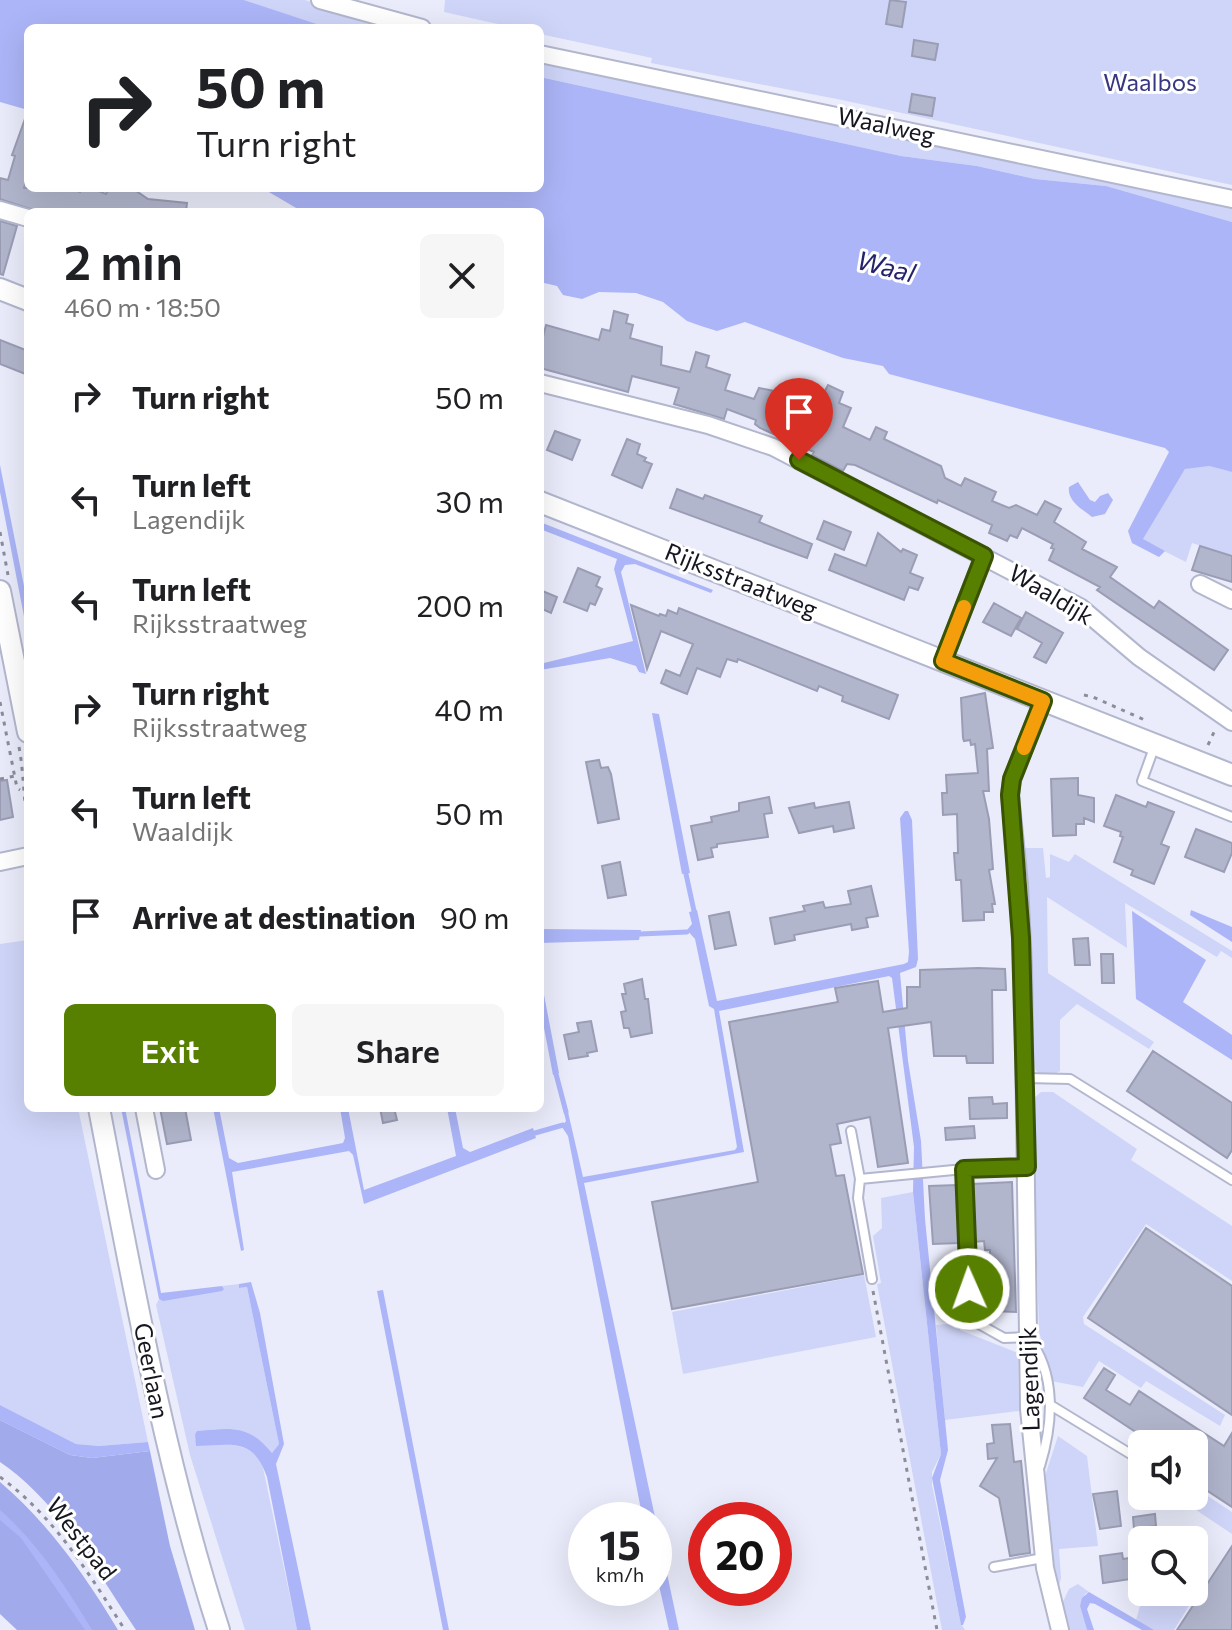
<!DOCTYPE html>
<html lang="en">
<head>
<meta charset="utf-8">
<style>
  body { margin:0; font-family:Commissioner,sans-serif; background:#f6f6f6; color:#202124; height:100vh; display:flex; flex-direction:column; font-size:30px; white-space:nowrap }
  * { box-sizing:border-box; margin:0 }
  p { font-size:26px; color:#757577 }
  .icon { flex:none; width:44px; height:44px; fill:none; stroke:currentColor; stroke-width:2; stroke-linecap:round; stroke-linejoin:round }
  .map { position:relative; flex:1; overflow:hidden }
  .side { position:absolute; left:24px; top:208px; width:520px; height:904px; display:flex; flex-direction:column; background:#fff; border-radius:12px; box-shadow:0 8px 32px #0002 }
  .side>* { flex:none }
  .top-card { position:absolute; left:24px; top:24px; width:520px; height:168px; border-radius:12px; box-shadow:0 8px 32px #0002; background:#fff; color:#202124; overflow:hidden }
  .tools { position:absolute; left:1128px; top:1430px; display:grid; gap:16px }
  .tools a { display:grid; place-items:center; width:80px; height:80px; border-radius:12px; background:#fff; box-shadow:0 8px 32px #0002; font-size:40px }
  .speed { position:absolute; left:568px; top:1502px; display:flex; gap:16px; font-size:40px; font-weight:700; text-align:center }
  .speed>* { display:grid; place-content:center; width:104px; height:104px; border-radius:50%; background:#fff; box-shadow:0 8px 32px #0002; line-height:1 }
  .speed small { font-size:20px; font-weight:400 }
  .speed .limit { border:12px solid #d22; background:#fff; color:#111 }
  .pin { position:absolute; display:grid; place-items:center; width:68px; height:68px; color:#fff; margin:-82px -34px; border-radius:50% 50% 50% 0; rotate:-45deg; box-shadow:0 0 8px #0007 }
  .pin .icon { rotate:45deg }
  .me { position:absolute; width:88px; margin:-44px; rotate:358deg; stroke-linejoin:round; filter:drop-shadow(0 0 6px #0008) }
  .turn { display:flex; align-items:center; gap:28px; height:168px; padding:0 40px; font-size:36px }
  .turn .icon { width:104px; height:104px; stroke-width:2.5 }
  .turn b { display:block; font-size:56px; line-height:68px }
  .round { display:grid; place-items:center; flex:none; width:84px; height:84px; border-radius:12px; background:#f6f6f6 }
  .headline { display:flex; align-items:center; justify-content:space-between; height:136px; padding:0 40px }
  h1 { font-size:48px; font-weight:600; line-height:60px }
  .button { display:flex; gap:16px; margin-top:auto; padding:16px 40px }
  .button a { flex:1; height:92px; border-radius:12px; background:#588000; color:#fff; font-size:32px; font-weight:600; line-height:92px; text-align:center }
  .button a+a { background:#f6f6f6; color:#202124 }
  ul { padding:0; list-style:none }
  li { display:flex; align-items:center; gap:24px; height:104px; padding:0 40px }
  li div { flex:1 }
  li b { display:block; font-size:30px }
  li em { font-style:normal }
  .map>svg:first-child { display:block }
  .green { fill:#cfd5f8 }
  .forest { fill:#a1aaeb }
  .water { fill:#acb5f7 }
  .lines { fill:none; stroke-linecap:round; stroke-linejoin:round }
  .stream { stroke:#acb5f7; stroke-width:5 }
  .building { fill:#b2b6cd; stroke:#9a9db4; stroke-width:2 }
  .service-casing { stroke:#b3b7ce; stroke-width:12 }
  .minor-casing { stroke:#b3b7ce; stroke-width:20 }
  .tertiary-casing { stroke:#b3b7ce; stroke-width:24 }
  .path { stroke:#8c8d9a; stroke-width:3; stroke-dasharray:4 6; stroke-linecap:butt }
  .service { stroke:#fff; stroke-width:8 }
  .minor { stroke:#fff; stroke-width:16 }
  .tertiary { stroke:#fff; stroke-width:20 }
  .route-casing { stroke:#395300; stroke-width:20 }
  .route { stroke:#588000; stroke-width:14 }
  .slow { stroke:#f59e0b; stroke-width:14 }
  .labels { text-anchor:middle; stroke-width:6; stroke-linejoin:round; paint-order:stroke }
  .park-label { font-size:24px; fill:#363682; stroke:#fff }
  .street-label { font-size:24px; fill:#15161f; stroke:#fff }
  .water-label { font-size:26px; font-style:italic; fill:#26236d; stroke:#fff }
</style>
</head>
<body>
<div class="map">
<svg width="1232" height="1630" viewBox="0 0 1232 1630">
  <rect width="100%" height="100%" fill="#eaecfb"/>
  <path class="green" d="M244,0H305L405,28H329Z
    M445,0H1232V185L842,100L651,63L652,58L540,34V28H515L444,12Z
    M540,58L1232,204V222L1106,186L1035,179L977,166L901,156L540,77Z
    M1194,466H1209L1232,472V556L1192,543L1186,562L1142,540L1181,475L1185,469Z
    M1021,848H1043L1046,878L1050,877V854L1069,862L1075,854L1232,951V958L1221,951L1217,957L1125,903L1127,948L1047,897L1048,973L1154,1042L1149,1049L1077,1004L1060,1020V1071C1052,1076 1044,1076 1036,1071L1034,1064L1032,992Z
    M28,940V1108H78L148,1442L99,1446L76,1444L0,1405V944Z
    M1041,1092H1053L1137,1149L1131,1160L1232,1226V1281L1146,1224L1083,1317L1084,1324L1225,1415L1220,1426L1146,1381L1141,1388L1099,1361L1083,1387L1051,1381L1039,1331L1032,1100Z
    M913,1192L941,1454L932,1472V1485L961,1624L965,1630H942L877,1284L881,1283L873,1236L882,1228L881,1198Z
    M864,1275L876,1337L683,1374L672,1312Z
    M239,1284L240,1288L247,1287L279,1444L272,1453C252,1427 227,1428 197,1431L195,1434L197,1446C222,1445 246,1439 262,1463L297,1630H245L190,1455L156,1305L159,1299L160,1300L224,1289L222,1286Z
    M959,1323L960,1330L1018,1353L1019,1411L945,1420L936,1325Z
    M1058,1436L1087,1456L1098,1546L1059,1549L1061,1578L1059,1586L1055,1588L1044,1479Z
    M1194,1487L1232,1512V1534L1184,1502L1188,1496H1194Z
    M1194,1573L1205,1580L1174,1630H1154L1136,1620L1144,1592H1194Z
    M1078,1584L1089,1592L1085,1594L1080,1606L1087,1630H1065L1059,1610L1069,1589Z"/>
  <path class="forest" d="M0,1420L70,1455L92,1458L150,1451L170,1546L195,1630H136C98,1573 58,1501 0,1462Z
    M0,1482C49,1524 85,1575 118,1630H17L0,1614Z"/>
  <path class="water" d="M0,0H244L329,28H28V110L0,102Z
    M540,77L901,156L977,166L1035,179L1106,186L1232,222V472L1209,466L1185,469L1143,539L1165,551L1159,557L1132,543L1128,531L1169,452L1165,448L889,374L883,366L843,358L745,322L717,331L701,326L687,321L663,302L636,293L599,292L582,299L563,295L557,286L540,282V212H303L262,188H540Z
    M0,465L28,606V637L0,492Z
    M1078,482L1090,500L1095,502L1100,496L1108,493L1113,500L1105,514L1092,517C1082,509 1067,501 1069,487Z
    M540,522L713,590L711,593L635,564L625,565L621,572L646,674L639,672L636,666L610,658L540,670V664L633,641L614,569L617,559L540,529Z
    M652,713L659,714L690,873L682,874Z
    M905,811H908L912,820L918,959L916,967L900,973L908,1061L921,1141L925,1219L948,1450L940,1480L966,1617L963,1625H961L932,1478L941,1454L913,1192L914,1147L892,978L889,976L719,1011L744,1152L584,1183L679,1630H669L654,1563V1520H643L568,1136L562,1127L566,1121L564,1113L568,1112L583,1177L735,1150L737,1147L714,1009L709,1006L695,939L687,930L692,924L689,912L697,910L717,1001L904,964L908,962L909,952L900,818Z
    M1191,910L1232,927V942L1190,915Z
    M1132,911L1206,960L1183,1002L1232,1035V1060L1136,999Z
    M540,929L641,930L639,940L540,943Z
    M540,974L559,1073L553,1075L540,1007Z
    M121,1108H125L161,1293L222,1286L224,1289L222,1291L163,1301L159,1299Z
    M213,1108H219L229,1158L238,1163L343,1143L345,1138L340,1108H348L364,1190L456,1156L447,1108H455L463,1148L470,1152L533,1128L536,1138L364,1204L353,1155L349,1151L232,1172L244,1250L241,1251Z
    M251,1282L260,1313L284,1444L276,1464L311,1630H297L267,1477C253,1437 233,1445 196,1446L195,1434L197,1431C230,1428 249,1424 272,1453L279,1444L247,1287L239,1288V1284Z
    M383,1290L448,1625L449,1630H443L377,1291Z
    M0,1405L76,1444L99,1446L148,1442L150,1451L92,1458L70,1455L0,1420Z
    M0,1510C38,1543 66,1587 92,1630H85L21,1538L0,1520Z
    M1089,1592L1154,1630H1142L1095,1604L1090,1603L1087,1609L1094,1630H1087L1080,1606L1082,1598Z"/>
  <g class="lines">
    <path class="stream" d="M686,874L694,911
      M640,934L687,932
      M556,1074L566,1112
      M535,1133L563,1125"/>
  </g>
  <path class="building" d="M890,0L906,2L902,27L886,24Z
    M914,40L938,44L935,60L912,56Z
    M912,94L935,98L932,116L909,112Z
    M26,116L28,174L24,188H68L80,192L81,188H91L106,194L109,188H132L148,199L187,203L186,212H39L0,199V178L8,180L15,156L12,155Z
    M0,221L17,226L3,275L0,274Z
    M614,311L628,315L626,323L633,325L630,338L662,347L661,365L690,372L696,352L709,356L706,367L730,375L725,390L754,399L759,388L789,394L784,406L810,419L828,385L843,392L839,403L851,408L843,427L870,440L876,427L887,432L884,439L941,466L945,478L961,486L965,478L996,492L992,501L1009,508L1016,505L1037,515L1045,501L1061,509L1054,522L1086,542L1082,549L1117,567L1110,577L1154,608L1159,601L1228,650L1214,670L1097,590L1100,587L1049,560L1054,549L1051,548L1053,544L1022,528L1017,538L1010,535L1007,541L989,533L992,525L938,500L937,503L855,465L847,464L843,471L812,455L814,452L760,428L755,424L756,420L727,409L724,419L674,404L679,388L632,376L628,392L540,368V349L546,325L599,340L602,329L610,331Z
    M0,340L28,351V375L0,364Z
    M555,431L580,440L572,460L547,450Z
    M627,439L640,444L637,454L646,458L644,461L652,464L642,488L612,475Z
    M677,489L703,499L705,495L762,516L759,522L812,544L807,558L670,508Z
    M824,521L851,532L844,550L817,539Z
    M878,533L901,552L903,549L917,555L910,573L923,578L918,590L909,587L904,600L829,570L835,554L866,566Z
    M1200,546L1232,556V582L1192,570Z
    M578,568L600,577L596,586L602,589L595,605L590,603L587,611L564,602Z
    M540,590L557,597L551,613L540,608Z
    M994,603L1021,618L1011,636L983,622Z
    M631,605L659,616L660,614L666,616L668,610L677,614L679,608L898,695L889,719L842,701L843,696L819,686L817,691L738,659L737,662L727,659L720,677L697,668L687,694L672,688L661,683L666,670L680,676L693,644L661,631L647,669Z
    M1026,612L1063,633L1046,663L1034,657L1042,643L1017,629Z
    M985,693L993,748L987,749L989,791H983L989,819L993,869L989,870L995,904H992L993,912H984V920L963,921L961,880H956L954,853H958L957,814L943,815L942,793H947L946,775L978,773L975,744L971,745L970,740L964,741L963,738L961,698Z
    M599,760L601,768L608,767L611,774L619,819L598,823L586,762Z
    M1078,778V795L1094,798V822L1084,818V824H1076V835L1053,836L1051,779Z
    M7,780L13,817L0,820V781Z
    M1116,795L1146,807L1148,802L1174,812L1161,844L1169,847L1154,884L1131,875L1133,870L1114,862L1123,837L1120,836L1121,832L1104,826Z
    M769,797L772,813L764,814L768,837L717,844V847L711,848L713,857L698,860L691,826L712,822L711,817L739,811V803Z
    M849,802L854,828L834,832L833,826L799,833L789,808L814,803L815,808Z
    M1196,829L1232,843V853L1224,872L1185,857Z
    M620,862L626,895L608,898L602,866Z
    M871,886L878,916L866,918L868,927L852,930L851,924L794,935L795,940L775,944L770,918L805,911L803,906L823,902L825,908L851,904L848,891Z
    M729,912L736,945L715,949L709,916Z
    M1088,938L1090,965H1075L1073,939Z
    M1101,954H1113L1114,983H1102Z
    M978,968L1005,969L1006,990H992L993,1063H967L966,1056H934L931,1022L888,1028L908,1163L878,1167L870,1117L837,1124L841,1143L830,1145L836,1176L844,1175L863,1274L672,1309L652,1202L758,1182L729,1022L838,1002L835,988L878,981L883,1012L907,1008V987H920V970Z
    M642,979L645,999H648L652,1033L631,1037L629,1028H624L621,1012L626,1011L622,994H626L624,984Z
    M591,1021L597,1051L587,1053L588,1056L569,1059L564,1035L579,1032L577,1023Z
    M1153,1051L1232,1103V1150L1227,1158L1127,1091Z
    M992,1097L993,1104L1007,1103V1118L970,1119L969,1098Z
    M160,1108H185L191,1140L167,1144Z
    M380,1108H394L397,1120L383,1123Z
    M974,1126L975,1138L946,1140L945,1128Z
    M1012,1182L1016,1312L992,1311L993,1275H991L990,1250H985L984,1241L974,1242L972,1184Z
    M958,1185L960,1243L933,1244L929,1186Z
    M1146,1228L1232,1286V1415L1088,1318Z
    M1104,1368L1115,1375L1106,1390L1130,1405L1139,1391L1224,1446L1232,1433V1507L1194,1482V1444H1154L1084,1398Z
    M1010,1424L1014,1462L1021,1461L1030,1553L1010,1556L999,1498L980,1486L997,1458L988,1459L987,1444L994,1443L992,1425Z
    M1117,1491L1121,1526L1100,1529L1093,1494Z
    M1155,1514L1156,1526L1134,1529L1133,1517Z
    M1232,1546V1630H1177Z
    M1122,1553L1123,1559L1142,1556V1572L1131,1573V1579L1103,1583L1100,1556Z"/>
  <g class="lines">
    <g class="service-casing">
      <path id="service" d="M1155,745L1142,781L1232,817
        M1026,1078L1070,1079L1232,1180
        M851,1131L860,1179L964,1169
        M1026,1167L964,1169L970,1319L1004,1338L1028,1337C1057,1374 1053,1424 1040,1466
        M860,1179L858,1198L872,1279
        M1052,1406L1142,1461
        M994,1567L1043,1558"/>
    </g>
    <g class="minor-casing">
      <path id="minor" d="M320,0L422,28
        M540,54L1232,199
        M0,210L28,218
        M540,383L708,425L773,447L1080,607L1139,657L1232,722
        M1200,584L1232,600
        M943,661L984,556
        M1043,701L1012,779L1010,795L1019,884L1023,966L1029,1409L1045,1568L1060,1630
        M0,862L28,856
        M144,1108L156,1170"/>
    </g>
    <g class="tertiary-casing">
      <path id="tertiary" d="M0,289L28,300
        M540,502L1232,775
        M0,591L28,732
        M99,1108C133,1284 164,1460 219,1630"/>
    </g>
    <path class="path" d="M0,532L8,575
      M1084,695L1093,697L1147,721
      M0,702L17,788L20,790
      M1208,745L1215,730
      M19,747C24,773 23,798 28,824
      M0,779L15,776
      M873,1291L937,1630
      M0,1477C55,1517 89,1574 125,1630"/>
    <use href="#service" class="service"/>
    <use href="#minor" class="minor"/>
    <use href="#tertiary" class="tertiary"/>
  </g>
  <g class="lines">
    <g class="route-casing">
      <path id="route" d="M799,460L984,556L943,661L1043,701L1012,779L1010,795L1021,938L1027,1167L964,1169L969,1289"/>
    </g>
    <use href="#route" class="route"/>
    <path class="slow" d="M964,607L943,661L1043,701L1024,748"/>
  </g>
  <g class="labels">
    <g class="park-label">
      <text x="1150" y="91">Waalbos</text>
    </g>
    <g class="street-label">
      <text transform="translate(886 126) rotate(12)" y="8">Waalweg</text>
      <text transform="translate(741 581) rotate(22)" y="8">Rijksstraatweg</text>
      <text transform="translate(1051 595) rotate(31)" y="8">Waaldijk</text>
      <text transform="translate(151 1371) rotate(79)" y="8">Geerlaan</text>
      <text transform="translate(1030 1379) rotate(-92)" y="8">Lagendijk</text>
      <text transform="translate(81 1539) rotate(52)" y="8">Westpad</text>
    </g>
    <g class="water-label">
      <text transform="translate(886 267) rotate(14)" y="9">Waal</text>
    </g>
  </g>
</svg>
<div class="tools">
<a><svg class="icon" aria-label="sound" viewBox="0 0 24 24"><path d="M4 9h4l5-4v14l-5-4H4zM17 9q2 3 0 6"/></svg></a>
<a><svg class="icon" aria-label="search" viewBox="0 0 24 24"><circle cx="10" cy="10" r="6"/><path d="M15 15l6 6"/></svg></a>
</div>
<div class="speed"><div>15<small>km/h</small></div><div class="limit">20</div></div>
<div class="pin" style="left:799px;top:460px;background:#d93025"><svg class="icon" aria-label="arrive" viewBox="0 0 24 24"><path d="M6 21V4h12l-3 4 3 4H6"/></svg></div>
<svg class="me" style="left:969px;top:1289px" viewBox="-20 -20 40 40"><circle r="17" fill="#588000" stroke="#fff" stroke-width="3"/><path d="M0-11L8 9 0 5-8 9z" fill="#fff"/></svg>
<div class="top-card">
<div class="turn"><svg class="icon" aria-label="right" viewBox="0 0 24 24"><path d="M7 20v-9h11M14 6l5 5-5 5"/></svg><div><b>50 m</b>Turn right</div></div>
</div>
<section class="side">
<div class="headline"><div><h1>2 min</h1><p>460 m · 18:50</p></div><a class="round"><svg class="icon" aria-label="close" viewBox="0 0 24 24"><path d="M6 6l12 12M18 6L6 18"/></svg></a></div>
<ul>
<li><svg class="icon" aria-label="right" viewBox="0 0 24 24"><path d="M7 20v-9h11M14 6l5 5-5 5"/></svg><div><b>Turn right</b></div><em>50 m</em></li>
<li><svg class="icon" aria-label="left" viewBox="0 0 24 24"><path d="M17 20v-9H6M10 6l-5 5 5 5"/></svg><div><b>Turn left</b><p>Lagendijk</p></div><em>30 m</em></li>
<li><svg class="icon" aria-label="left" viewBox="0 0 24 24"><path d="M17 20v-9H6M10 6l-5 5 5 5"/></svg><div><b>Turn left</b><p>Rijksstraatweg</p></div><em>200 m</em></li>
<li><svg class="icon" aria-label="right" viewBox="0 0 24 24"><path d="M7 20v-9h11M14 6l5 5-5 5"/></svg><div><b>Turn right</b><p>Rijksstraatweg</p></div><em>40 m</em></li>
<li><svg class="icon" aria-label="left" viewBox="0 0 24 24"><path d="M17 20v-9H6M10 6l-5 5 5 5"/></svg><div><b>Turn left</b><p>Waaldijk</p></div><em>50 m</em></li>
<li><svg class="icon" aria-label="arrive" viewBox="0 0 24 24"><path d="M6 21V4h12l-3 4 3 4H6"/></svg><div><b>Arrive at destination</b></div><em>90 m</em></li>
</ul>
<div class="button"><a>Exit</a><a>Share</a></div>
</section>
</div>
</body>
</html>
